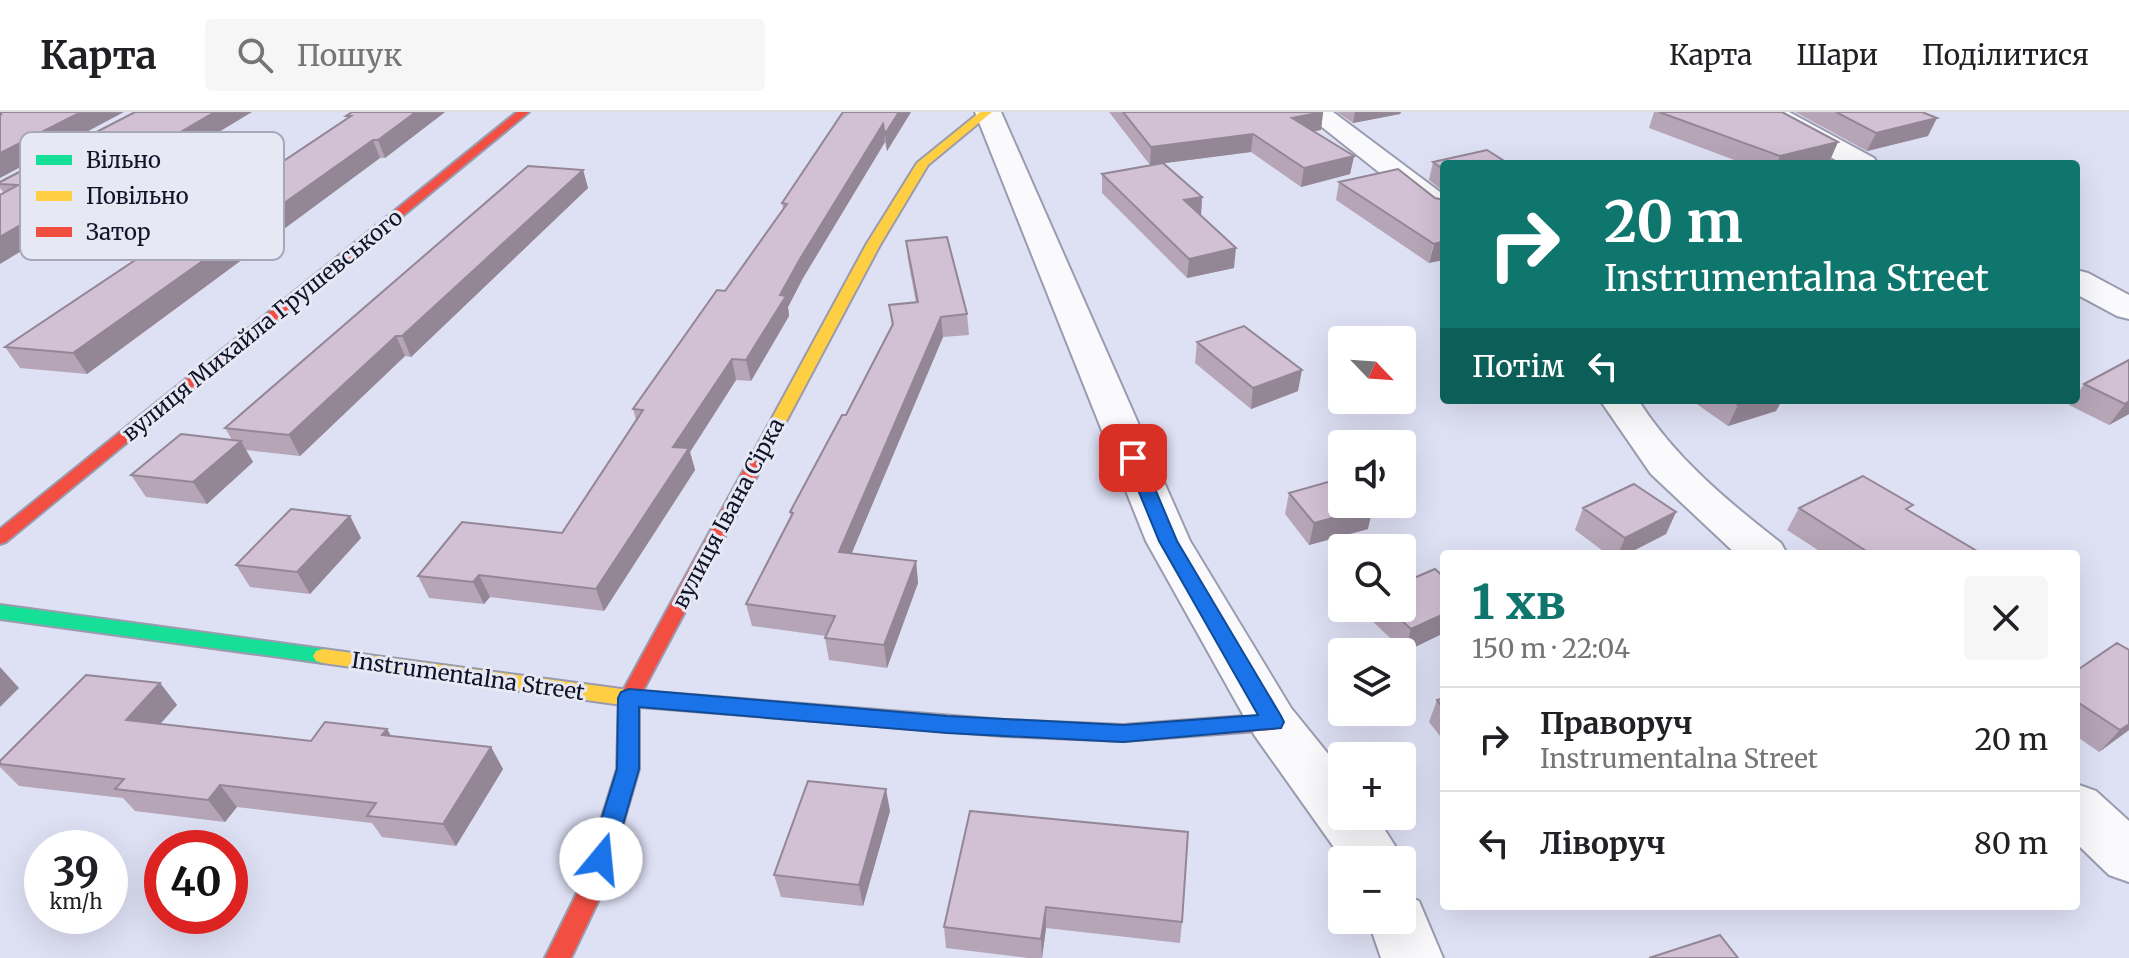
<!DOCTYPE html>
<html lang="uk">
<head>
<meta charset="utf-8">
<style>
  body { margin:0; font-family:Merriweather,serif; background:#f6f6f6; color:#202124; height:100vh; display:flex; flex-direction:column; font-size:30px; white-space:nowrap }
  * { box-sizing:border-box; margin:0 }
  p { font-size:26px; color:#757577 }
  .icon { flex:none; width:44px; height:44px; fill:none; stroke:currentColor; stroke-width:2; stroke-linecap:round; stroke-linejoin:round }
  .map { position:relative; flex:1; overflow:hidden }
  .details { position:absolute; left:1440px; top:438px; width:640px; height:360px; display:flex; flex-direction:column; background:#fff; border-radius:8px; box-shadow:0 8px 32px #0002 }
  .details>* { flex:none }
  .banner { position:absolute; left:1440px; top:48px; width:640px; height:244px; border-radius:8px; box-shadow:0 8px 32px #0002; background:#0f766e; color:#fff; overflow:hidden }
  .needle { width:52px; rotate:115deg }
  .controls { position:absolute; left:1328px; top:214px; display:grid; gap:16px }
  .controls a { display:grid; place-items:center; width:88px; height:88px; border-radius:8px; background:#fff; box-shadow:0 8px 32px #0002; font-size:40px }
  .speed { position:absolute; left:24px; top:718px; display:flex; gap:16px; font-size:40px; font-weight:700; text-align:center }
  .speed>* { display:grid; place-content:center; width:104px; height:104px; border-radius:50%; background:#fff; box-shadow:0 8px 32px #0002; line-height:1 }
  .speed small { font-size:20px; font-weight:400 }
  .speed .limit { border:12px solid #d22; background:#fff; color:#111 }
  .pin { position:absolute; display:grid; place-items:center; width:68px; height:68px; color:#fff; margin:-34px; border-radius:16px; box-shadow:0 4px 12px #0006 }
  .me { position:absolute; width:88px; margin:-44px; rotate:17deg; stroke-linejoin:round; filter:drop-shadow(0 0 6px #0008) }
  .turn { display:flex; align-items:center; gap:28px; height:168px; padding:0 32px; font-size:36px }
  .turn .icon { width:104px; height:104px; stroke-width:2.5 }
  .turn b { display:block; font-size:56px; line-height:68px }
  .then { display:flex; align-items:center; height:76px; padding:0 32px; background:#0003; gap:16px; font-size:30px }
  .round { display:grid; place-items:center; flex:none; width:84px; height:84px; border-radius:8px; background:#f6f6f6 }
  .overview { display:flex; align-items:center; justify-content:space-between; height:136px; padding:0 32px }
  h1 { font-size:48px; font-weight:800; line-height:60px; color:#0f766e }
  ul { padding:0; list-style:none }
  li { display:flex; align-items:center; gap:24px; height:104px; padding:0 32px; border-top:2px solid #e0e0e0 }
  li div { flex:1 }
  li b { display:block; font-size:30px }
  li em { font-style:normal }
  header { display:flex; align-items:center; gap:48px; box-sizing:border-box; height:112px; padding:0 40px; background:#fff; border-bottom:2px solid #e0e0e0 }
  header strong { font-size:38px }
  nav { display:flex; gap:44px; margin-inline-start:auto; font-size:28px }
  .search { width:560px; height:72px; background:#f6f6f6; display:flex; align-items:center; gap:20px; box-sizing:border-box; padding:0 28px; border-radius:8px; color:#757577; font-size:30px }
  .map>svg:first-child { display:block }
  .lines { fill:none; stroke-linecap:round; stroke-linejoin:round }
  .street-casing { stroke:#9a9bae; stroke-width:4 }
  .fast-casing { stroke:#9a9bae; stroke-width:4 }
  .slow-casing { stroke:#9a9bae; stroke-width:4 }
  .jam-casing { stroke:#9a9bae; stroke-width:4 }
  .street { fill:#fafafd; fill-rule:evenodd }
  .fast { fill:#16e098; fill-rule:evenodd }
  .slow { fill:#ffcf43; fill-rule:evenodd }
  .jam { fill:#f24e42; fill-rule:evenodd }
  .wall { fill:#b5a5b7 }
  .shaded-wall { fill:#938695 }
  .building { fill:#d2c0d5; stroke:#938695; stroke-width:2 }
  .route { fill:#1a73e8; stroke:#114b97; stroke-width:2 }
  .labels { text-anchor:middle; stroke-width:6; stroke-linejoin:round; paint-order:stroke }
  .street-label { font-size:22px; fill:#121228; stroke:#e6e8f4 }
  .key { fill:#e6e8f4; stroke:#a6a8b7; stroke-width:2 }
  .key-label { font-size:22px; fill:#121228 }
</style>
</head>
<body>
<header>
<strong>Карта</strong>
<div class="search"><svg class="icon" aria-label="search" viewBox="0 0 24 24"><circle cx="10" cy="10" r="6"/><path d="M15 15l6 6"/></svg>Пошук</div>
<nav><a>Карта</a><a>Шари</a><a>Поділитися</a></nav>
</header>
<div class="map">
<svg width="2129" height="846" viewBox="0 0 2129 846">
  <rect width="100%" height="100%" fill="#dee0f4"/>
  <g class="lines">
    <g class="street-casing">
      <path id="street" d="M975,0H1001L1190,429L1291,596L1342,659V704H1376L1404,748L1402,752V748H1343L1255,624L1146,429Z
        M1303,0H1333L1444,83V106L1433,103Z
        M1756,0H1789L1874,46L1878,52H1843L1760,6Z
        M2076,158L2088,161L2129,183V207L2117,204L2076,182Z
        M1600,288H1638C1675,346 1727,389 1781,431L1787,442H1736L1651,362Z
        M2076,672L2096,679L2129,709V770L2109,763L2076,731Z
        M1402,782L1419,789L1443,846H1381L1368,808H1402Z"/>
    </g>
    <g class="fast-casing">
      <path id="fast" d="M0,493L323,537L330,539L333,544L330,549L323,551L0,507Z"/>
    </g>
    <g class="slow-casing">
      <path id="slow" d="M980,0H992L928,53L880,133L780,321L772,326L766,324L764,321L866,133L917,51Z
        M323,537L629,578L1004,608L1012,610L1015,616L1012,622L1004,624L629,594L323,551L316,549L313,544L316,539Z"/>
    </g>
    <g class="jam-casing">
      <path id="jam" d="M517,0H529L6,430L0,432V417Z
        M772,316L780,321L639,586V657L604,777L571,846H545L580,775L617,657L619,586L764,321Z
        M1273,602L1280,604L1284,610L1280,616L1273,618L1123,629L1004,624L996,622L993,616L996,610L1004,608L1123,613Z"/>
    </g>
    <use href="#street" class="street"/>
    <use href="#fast" class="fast"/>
    <use href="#slow" class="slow"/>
    <use href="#jam" class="jam"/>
  </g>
  <path class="wall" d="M135,0L4,81L0,76V70Z
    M445,0L385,46H380L87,262L20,256L5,235L347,6L346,4Z
    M843,0H911L887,39L885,30L803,166L788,195L789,204L751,269L736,268L690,340L695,358L604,499L490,485L484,492L429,486L418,464L562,421L636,308L633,297L725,179L783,97L782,91Z
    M1109,0H1323L1321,18L1313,19L1354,44L1350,62L1301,75L1251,40L1164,51L1202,85L1201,103L1234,156L1187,166L1102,81V62L1150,53Z
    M1337,0H1401L1400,2L1353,11Z
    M1654,0H1782L1838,30L1830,48L1815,52H1745L1649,16Z
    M1795,0H1922L1928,24L1867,39Z
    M1433,50L1444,52V80L1429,68Z
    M583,58L588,76L411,245L405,244L300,344L246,338L253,350L207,392L146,385L131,363L232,328L225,316Z
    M1339,70L1444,88L1429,151L1336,88Z
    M906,129L967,202L969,223L943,225L851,442L916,449L918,471L887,556L829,548L825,526L826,524L752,514L746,492L791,405L790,400L846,303L892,214L889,193L916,191L908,148Z
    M1197,230L1298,279L1251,297L1195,251Z
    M2129,248V302L2109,313L2069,293L2073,288H2076V284L2084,272Z
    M1691,288H1782L1776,299L1728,314Z
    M1289,381L1368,417L1309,433L1285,402Z
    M1583,396L1676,400L1666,422L1627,442H1607L1575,418Z
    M1799,396L1909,399L1982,442H1824L1787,418Z
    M350,404L361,426L310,482L250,475L236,453Z
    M1435,457L1405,540L1369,506L1372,496H1402Z
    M2076,559L2129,618L2099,640L2076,624Z
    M160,571L177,593L160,612L311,629L392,624L491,635L503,657L456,734L382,725L372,711L237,695L225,710L135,699L123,686L19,674L0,655V649Z
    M1444,586V629L1429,610L1437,588Z
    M890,699L863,794L781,785L774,763Z
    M970,699L1182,810L1180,831L1046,816L1042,846H1028L946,836L944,815Z"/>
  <path class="shaded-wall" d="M81,0H124L0,66V41Z
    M215,0H252L0,152V125Z
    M416,0H445L385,46L378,28Z
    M899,0H911L887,39L885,22Z
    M1323,0L1321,18L1290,24L1292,6Z
    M1355,0H1401L1400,2L1353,11Z
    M1937,6L1928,24L1867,39L1876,21Z
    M883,12L885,30L803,166L788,195L789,204L751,269L746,248L800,147Z
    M1253,22L1251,40L1150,53L1151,35Z
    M373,28L380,46L87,262L73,241Z
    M1838,30L1830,48L1815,52H1777L1780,44Z
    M1354,44L1350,62L1301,75L1304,56Z
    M583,58L588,76L411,245L402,224Z
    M1202,85L1201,103L1184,88Z
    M1444,129V148L1429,151L1434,132Z
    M1236,136L1234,156L1187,166L1189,147Z
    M941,205L943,225L843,462L839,440Z
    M396,224L405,244L300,344L289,323Z
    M732,247L736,268L690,340L695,358L604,499L596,477L673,335Z
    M1302,258L1298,279L1251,297L1253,276Z
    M1754,288H1782L1776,299L1728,314L1738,293Z
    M2129,289V302L2109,313L2125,292Z
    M241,329L253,350L207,392L193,370Z
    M1373,395L1368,417L1309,433L1314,411Z
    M1676,400L1666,422L1627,442H1618L1625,426Z
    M350,404L361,426L310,482L297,460Z
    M916,449L918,471L887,556L884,533Z
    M479,463L490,485L484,492L473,470Z
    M1444,502V521L1405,540L1411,517Z
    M0,555L19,576L0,595Z
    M160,571L177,593L144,630L126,608Z
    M2129,612V618L2099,640L2120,618Z
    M387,617L400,639L382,623Z
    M491,635L503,657L456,734L443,712Z
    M220,673L237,695L225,710L208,688Z
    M886,677L890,699L863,794L859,773Z
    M1046,795V816L1042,846L1041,827Z"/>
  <path class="building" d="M0,0H81L0,41V3L2,2H0Z
    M135,0H215L0,125V83L18,73L0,72V70Z
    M352,0H416L378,28H373L73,241L5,235L351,4H346Z
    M843,0H899L885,22L883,12L800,147L780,183L786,184L746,248L732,247L673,335L689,336L596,477L479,463L473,470L418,464L462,410L562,421L643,298L633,297L717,178L725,179L787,92L782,91Z
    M1123,0H1323L1292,6L1354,44L1304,56L1253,22L1151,35Z
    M1659,0H1782L1838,30L1780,44Z
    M1836,0H1922L1937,6L1876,21Z
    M1487,38L1509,52H1444V58L1433,50Z
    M1163,51L1202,85L1184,88L1236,136L1189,147L1102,62Z
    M528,54L583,58L402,224H396L289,323L225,316Z
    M1398,57L1435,86L1444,88V129L1434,132L1339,70Z
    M947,125L967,202L941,205L839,440L916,449L884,533L825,526L835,504L746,492L793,401L790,400L842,303H846L893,212L889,193L918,190L906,129Z
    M1244,214L1302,258L1253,276L1197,230Z
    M2129,248V289L2125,292L2084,272Z
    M1731,288H1754L1738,293Z
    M181,322L241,329L193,370L131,363Z
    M1863,364L1913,393L1906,397L1982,442H1871L1799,396Z
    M1342,366V392H1370L1373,395L1314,411L1289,381Z
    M1634,372L1676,400L1625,426L1583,396Z
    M291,397L350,404L297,460L236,453Z
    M1435,457L1444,465V502L1411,517L1388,496H1402V471Z
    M2117,531L2129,538V612L2120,618L2076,589V559Z
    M86,563L160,571L126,608L311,629L325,610L387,617L382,623L491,635L443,712L367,704L376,691L220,673L208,688L115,677L124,667L0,652V649Z
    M1444,586V597L1437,588Z
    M808,669L886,677L859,773L774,763Z
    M970,699L1188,720L1182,810L1046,795L1041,827L944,815Z
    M1720,823L1738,846H1649Z"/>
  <path class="route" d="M1133,340L1142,346L1177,429L1281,604L1284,610L1281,616L1123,630L947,621L639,595V657L613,747L609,755L601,758L592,755L589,747L617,657L618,586L621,580L629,577L947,604L1123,613L1258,603L1159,429L1125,346Z"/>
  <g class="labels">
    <g class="street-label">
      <text transform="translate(262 213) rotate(-39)" y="8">вулиця Михайла Грушевського</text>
      <text transform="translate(728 401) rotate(-62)" y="8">вулиця Івана Сірка</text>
      <text transform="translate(468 564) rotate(8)" y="8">Instrumentalna Street</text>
    </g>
  </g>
  <rect x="20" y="20" width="264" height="128" rx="12" class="key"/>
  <rect x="36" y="43" width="36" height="10" fill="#16e098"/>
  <rect x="36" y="79" width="36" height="10" fill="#ffcf43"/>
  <rect x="36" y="115" width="36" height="10" fill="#f24e42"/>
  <g class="key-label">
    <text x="86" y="56">Вільно</text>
    <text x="86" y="92">Повільно</text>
    <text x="86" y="128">Затор</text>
  </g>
</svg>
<div class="controls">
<a><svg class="needle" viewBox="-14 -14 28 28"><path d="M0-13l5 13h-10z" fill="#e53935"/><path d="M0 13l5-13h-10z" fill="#757577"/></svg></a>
<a><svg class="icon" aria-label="sound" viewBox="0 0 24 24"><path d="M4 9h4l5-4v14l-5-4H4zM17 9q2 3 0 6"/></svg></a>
<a><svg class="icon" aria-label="search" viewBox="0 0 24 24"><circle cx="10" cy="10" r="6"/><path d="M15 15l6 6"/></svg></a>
<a><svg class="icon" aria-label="layers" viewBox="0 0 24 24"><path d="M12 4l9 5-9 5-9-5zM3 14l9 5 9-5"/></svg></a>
<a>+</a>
<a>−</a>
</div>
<div class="speed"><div>39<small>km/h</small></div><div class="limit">40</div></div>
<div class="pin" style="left:1133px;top:346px;background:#d93025"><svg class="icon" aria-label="arrive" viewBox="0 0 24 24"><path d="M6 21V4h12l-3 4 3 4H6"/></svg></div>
<svg class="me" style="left:601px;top:747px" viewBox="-20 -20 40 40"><circle r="19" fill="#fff"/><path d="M0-13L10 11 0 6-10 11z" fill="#1a73e8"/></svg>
<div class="banner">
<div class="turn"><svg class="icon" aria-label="right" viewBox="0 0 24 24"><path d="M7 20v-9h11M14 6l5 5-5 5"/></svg><div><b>20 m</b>Instrumentalna Street</div></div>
<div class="then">Потім<svg class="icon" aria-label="left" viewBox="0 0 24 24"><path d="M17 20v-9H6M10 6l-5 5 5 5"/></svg></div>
</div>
<section class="details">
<div class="overview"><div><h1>1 хв</h1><p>150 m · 22:04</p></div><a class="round"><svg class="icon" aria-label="close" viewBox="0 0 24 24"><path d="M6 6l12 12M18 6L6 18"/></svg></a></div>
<ul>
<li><svg class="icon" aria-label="right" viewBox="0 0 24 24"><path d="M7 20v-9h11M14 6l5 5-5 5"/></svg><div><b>Праворуч</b><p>Instrumentalna Street</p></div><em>20 m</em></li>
<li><svg class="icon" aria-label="left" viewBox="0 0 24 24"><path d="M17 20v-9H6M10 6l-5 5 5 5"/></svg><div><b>Ліворуч</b></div><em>80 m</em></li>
</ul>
</section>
</div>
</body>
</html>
